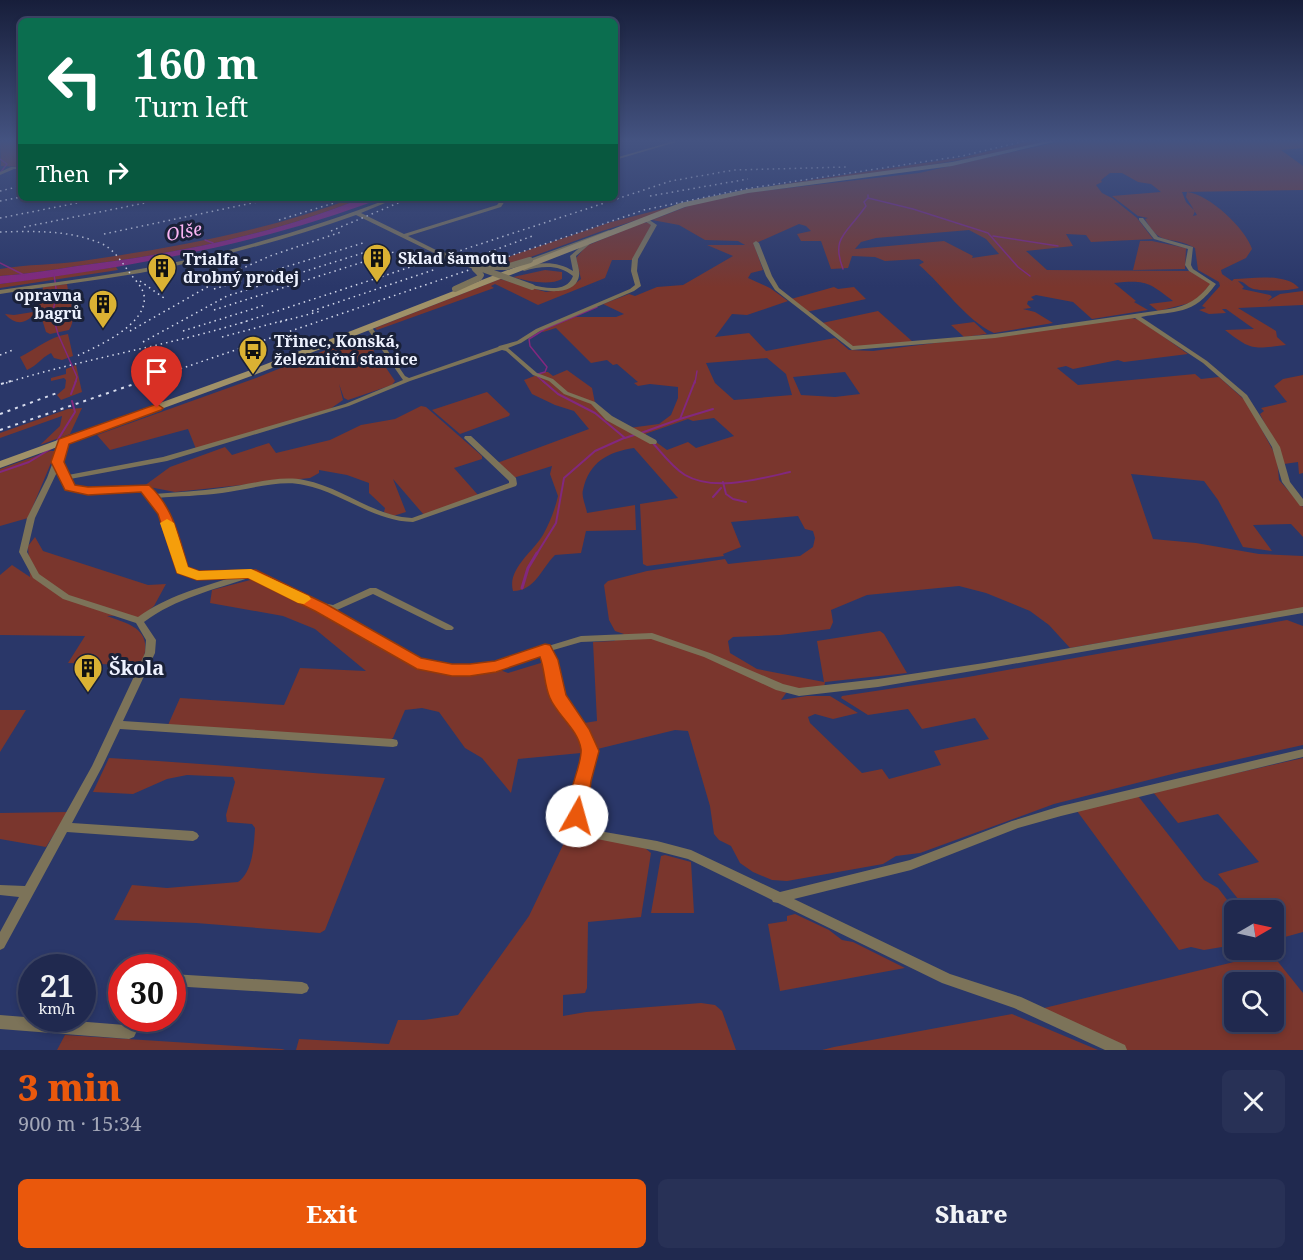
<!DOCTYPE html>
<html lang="en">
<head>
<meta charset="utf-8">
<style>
  body { margin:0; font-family:"Noto Serif",serif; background:#283156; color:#f1f3f6; height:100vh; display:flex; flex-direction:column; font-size:22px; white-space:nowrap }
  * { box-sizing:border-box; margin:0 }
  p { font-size:20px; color:#a2a6b7 }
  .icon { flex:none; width:33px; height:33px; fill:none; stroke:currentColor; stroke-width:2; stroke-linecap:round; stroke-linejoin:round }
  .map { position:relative; height:1050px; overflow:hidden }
  .panel { display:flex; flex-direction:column; background:#20294f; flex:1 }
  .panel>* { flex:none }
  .top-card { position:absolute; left:18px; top:18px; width:600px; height:183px; border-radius:9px; box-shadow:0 3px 9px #0003,0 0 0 2px #3d4566; background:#0b6e4f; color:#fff; overflow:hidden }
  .needle { width:39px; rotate:81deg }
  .fabs { position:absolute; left:1224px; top:900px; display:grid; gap:12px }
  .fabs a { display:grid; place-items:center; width:60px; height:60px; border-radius:9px; background:#20294f; box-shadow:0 3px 9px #0003,0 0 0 2px #3d4566; font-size:30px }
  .speed { position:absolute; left:18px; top:954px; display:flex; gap:12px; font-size:30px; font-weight:700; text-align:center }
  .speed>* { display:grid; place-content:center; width:78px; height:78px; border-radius:50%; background:#20294f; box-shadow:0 3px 9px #0003,0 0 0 2px #3d4566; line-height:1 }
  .speed small { font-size:15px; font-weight:400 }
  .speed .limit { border:9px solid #d22; background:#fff; color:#111 }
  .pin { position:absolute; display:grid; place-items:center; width:51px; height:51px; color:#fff; margin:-62px -26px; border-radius:50% 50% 50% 0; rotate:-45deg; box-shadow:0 0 6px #0007 }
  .pin .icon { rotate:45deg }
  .me { position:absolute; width:66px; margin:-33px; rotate:7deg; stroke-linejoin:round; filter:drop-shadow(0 0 4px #0008) }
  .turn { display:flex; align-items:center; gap:21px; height:126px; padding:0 18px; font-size:27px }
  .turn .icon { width:78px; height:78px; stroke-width:2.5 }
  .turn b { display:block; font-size:42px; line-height:51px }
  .then { display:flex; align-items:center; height:57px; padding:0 18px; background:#0003; gap:12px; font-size:22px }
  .round { display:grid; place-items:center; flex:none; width:63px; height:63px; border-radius:9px; background:#283156 }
  .summary { display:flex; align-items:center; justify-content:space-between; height:102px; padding:0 18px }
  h1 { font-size:36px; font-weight:800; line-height:45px; color:#ea580c }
  .action { display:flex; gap:12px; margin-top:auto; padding:12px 18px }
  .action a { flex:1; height:69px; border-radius:9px; background:#ea580c; color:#fff; font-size:24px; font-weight:800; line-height:69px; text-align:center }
  .action a+a { background:#283156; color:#f1f3f6 }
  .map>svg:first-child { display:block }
  .green { fill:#7a362d; fill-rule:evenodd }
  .water { fill:#82287e }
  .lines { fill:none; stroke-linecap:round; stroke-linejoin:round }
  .stream-far2 { stroke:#82287e; stroke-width:1.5 }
  .stream-far1 { stroke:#82287e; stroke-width:2 }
  .stream { stroke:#82287e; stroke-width:3 }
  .street { fill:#7c7359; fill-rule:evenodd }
  .secondary { fill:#a09168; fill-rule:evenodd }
  .rail-far1 { stroke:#d7dced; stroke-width:1.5; stroke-dasharray:1.5 4; stroke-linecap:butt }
  .rail { stroke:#d7dced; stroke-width:2; stroke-dasharray:3 5; stroke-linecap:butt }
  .street-bridge { stroke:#7c7359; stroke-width:6 }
  .route { fill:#ea580c; stroke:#983908; stroke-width:1.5 }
  .slow { fill:#f59e0b }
  .labels { text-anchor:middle; stroke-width:6; stroke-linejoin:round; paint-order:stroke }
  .far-poi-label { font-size:16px; font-weight:bold; fill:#eef2ff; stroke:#1a2138; text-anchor:start }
  .far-water-label { font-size:18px; font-style:italic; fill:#fbb5f4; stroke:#1a2138 }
  .poi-label { font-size:20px; font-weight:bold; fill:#eef2ff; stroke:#1a2138; text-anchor:start }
</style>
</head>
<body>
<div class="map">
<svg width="1303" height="1050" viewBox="0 0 1303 1050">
  <rect width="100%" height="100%" fill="#2a3769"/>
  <path class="green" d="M0,140H21V167L1,166Z
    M1034,140H1051C958,164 865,175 770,186L964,157Z
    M1066,140H1303V148L1281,150L1303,166V190L1182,192L1186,202L1195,211L1193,216L1197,215L1186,197L1187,192C1209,194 1246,229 1252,249L1246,258L1221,270L1222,274L1232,281L1234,279C1253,278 1286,273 1299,288C1289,291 1260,292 1251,288C1245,285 1245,282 1238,281L1244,287L1242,289L1270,295L1272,297L1268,301L1280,294L1303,291V305L1238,308L1276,331L1277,337L1286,345C1253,349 1252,351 1225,330L1254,329L1226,309H1222L1226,313L1209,314L1199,310L1206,308L1202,306L1220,286L1219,282L1198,270L1195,248C1171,234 1161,249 1145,219L1148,218L1138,216L1112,196L1161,192L1151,184L1138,182L1122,173H1110L1101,180L1102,182L1096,185L1102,193L1112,198L1137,218L1153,239L1091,242L1086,235L1066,234L1073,246L1026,251L1047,270L1191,271L1211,284L1194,302L1158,311L1149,304L1173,301C1148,282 1146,280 1114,283L1136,301L1134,302L1148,310L1092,319L1073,302L1036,295L1031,297L1034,300L1028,301L1027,304L1031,308L1023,309L1035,312L1053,323L994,333C964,319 944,286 919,265L924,262L919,259L885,261L875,257L852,256L848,268L831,269L821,241H801L797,234L811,231L806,226L799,224L754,244L763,270L751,273L748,278L770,288L788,301L747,315L732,314L715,337L749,333L766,351L835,338L849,350L873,351L1058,327L1062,329L1066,326L1131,318L1140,320L1188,354L1124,362L1118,360L1073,369L1066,366L1057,368L1078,385L1195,374L1201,379L1219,377L1247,402L1277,458L1279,480L1303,507V537L1291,524L1253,525L1272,551L1243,547L1218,500L1204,481L1131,474L1153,539L1196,543L1259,554L1303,556V608L1070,648L1049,625L1030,611L986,593L959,586L867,595L831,610L833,622L830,629L780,635L733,637L728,641L730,653L757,669L824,682L817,641L880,631L884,634L907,673L825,682L824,688L789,689L781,700L807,696H830L858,713L833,719L815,714L808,717L810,723L862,773L882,769L889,779L941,765L934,751L989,739L975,718L922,729L908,709L868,715L841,698L842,696L968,677L1287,620L1303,626V745L1180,772L1054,804L920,853L896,856L883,864L787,881L772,880L753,872L740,863L731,846L719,840L714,834L710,806L688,731L675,730L581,753L518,759L511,793L482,758L465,748L439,712L422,708L405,710L393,738L388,741L168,725L180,698L284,705L300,668L366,671L315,629L283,616L210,603L212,590L258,578L286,591L299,590L323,603L325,615L449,675L500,670L508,673L544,662L550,695L571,725L597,721L593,642L614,641L624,634L615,631L609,620L604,585L608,581L647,571L725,559L728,564L800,556L813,547L815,538L813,531L805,529L798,516L731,522L741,547L723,554L724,556L647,566L643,564L640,504L678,498L634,448C608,452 589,462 583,490C581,496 586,506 587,513L635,505L636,530L586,531L581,553L555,555C541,569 535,591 513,591C507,569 533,552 543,535C549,524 555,510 558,496L550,474L552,466L513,478L497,463L589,429L574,411L555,405L532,394L524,380L545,372H548L553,376L567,370L592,388L596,408L629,428L659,424L671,415L678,398V387L650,384L638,386L634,383L638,382L617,364L613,365L607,360L591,363L556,328L543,332L541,329L573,317H616L624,314L603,304L629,294L635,296L657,287L683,285L733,256L707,245H745L738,241L705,240L679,225L652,220L701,201L735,194L919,173ZM969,230L986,239L999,254L972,258L973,256L944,241L855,249L861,242L876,238ZM767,358L786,374L792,395L734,400L715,383L706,363ZM845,372L860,394L835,397L801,395L793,377ZM714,418L734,436L696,448L688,442L667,450L645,434L688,419L693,421Z
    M713,196L602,231L517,262L505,265H491L493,262L611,222Z
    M353,198H362C272,235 174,254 77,266C52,270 26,274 0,276V269C27,264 55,265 82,261C173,248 267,231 353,198Z
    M649,222L652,225L632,260H612L605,278L538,305L495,284L491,286L494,288L377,330L375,328L500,279L546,292L569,288L581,279L576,258L586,246L642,223Z
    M1140,241H1152L1186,248L1185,269L1133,270Z
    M116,267L118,270L0,288V284Z
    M545,270L562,272V279C550,286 526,281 513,277Z
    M67,284C69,300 78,316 69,330L50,334L46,332L40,313H35C26,324 16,326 5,314L14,315L33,312L36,304L32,300L33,295L42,293L43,287Z
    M834,287L838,289L854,287L866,299L806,312L791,299Z
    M878,311L913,342L861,347L850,346L822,323Z
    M974,322L987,334L964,337L951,325Z
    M68,334L73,356L62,360L54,358L51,353C41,358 38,365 27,370L20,357C38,348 49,337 68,334Z
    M358,337H365L374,351L375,359H380L395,381L392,385L348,400L344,398L339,384L343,400L330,409L196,449L188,429L110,450L97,435L256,378Z
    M76,365L82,392L61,400L57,395L65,388L66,380L64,378L51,381V378L66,374V369Z
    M1303,375V473L1299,474L1298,462L1284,464L1260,414L1264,411L1261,408L1287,402L1274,386L1283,379Z
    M487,392L510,414L509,416L460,434L432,410Z
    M421,406L426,407L482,456V459L454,468L478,495L424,515L393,479L406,512L393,516L384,512L385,508L369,493V483L347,475L319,470V473L310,478L175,492L144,486L170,467L225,447L232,455L269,443L276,453L330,440L361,425L395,419Z
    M82,408L70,434L40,445L60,426L62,416L0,438V433L68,409Z
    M50,451H56L28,518L0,526V469Z
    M35,537L43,551L148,585L166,584L154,606L139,618L126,615L107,616C129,624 153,629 143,660L130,665L68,663L85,636L0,635V575L12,565L30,577L28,546Z
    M0,710H26L0,752Z
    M109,758C201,763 293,772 385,778L325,930L320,933L196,923L114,920L132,885L167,888L238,882C253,872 254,845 255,828L252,824L227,822L226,815L235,782L233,777L187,775L167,779L133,794L93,792Z
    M1303,758V932L1274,940V910H1247L1218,874L1259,862L1218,814L1178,823L1153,792Z
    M1138,796L1204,880L1218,888L1235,910L1234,945L1204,950L1191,947L1179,950L1077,811Z
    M68,812L46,847L0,839V813Z
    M573,824L585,835L645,848L651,853L641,917L588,922L587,988L585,993L563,995V1016L586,1012L701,1003L715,1005L722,1011L736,1050H296L299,1039L389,1044L398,1020H424L458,1015L529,916Z
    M665,855L691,862L694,913H651L661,856Z
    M795,914L829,930L842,940L853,942L905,968L780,991L768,924L787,921V916Z
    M1271,953L1303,993V1050H1127L1036,1010ZM1234,982H1274V1022H1234Z
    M1012,1014L1098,1050H822L834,1047Z
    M65,1035L282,1049L285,1050H57Z"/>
  <path class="water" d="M362,198H382C259,245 130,267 0,284V276C26,274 52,270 77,266C174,254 272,235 362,198Z"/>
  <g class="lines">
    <path class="stream-far2" d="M0,159L7,164L0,173
      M868,195V198L913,209L988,233L1018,267L1030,276
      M993,236L1058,246
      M205,240L213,243
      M0,263L24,275
      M843,269C831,238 846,234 863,210L866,206L864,202L868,198
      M54,274L57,296L52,313L58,334L77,377L75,383
      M545,383L538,377V374L545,372L547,367L530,346L529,339L545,329L597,307
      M695,383L697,371"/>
    <path class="stream-far1" d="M543,381L558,394L595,413L625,438L634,435
      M71,394L76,381
      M680,419L713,409
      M641,433L680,419L695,381
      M57,441L75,412L72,401
      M652,442C662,453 672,467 685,475C714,492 759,479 790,472
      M0,472L29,462L52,448
      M723,482L726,494L733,499L746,502
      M713,497L721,488
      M536,555L556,523L564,478L595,451L624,438"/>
    <path class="stream" d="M522,588L528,568L537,553"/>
    <path class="street" d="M678,140H683L615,160V158Z
      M11,167H21V169H14L0,175V172Z
      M391,198H397L361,213L404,234L497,205L503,198H507L501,207L408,236L440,252L441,253L438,255L356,215C286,240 214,259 140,273C94,281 47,286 0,294V290C47,283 94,278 140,269C226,254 310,229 391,198Z
      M645,217L657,225L638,259L637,271L641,286L634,291L540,331L521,343L508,348L537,373L553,379L568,392L595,402L612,416L656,440L657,442L656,444H650L606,420L591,404L564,394L549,381L533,375L506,351L502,350L410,381L349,406L167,461L70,479L73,486L88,489L144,486H147L154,494C176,492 200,491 222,488C249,485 278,475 304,480C342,487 373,516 412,518L509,483V481L464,438L465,436H471L516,478L517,484L516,486L413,522C373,521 343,493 304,485C281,479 247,490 222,493C200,496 179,496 157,498L168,516L186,567L198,572L251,571L290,587L318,602L333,605L370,588H376L452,626L454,628L452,630H446L373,594L337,610L331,611L357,627L395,648L432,662L451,666L470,667L489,664L581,636L652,633L710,653L783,684L799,688L878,679L984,663L1303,607V613L984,669L878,687L799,696L776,690L704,657L651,639L581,642L550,651L563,696L587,731L595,751L587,781L583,815L589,825L599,831L657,841L691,850L780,892L910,860L1012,821L1061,806L1303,749V757L1061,816L1018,828L911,870L794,899L950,974L1021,997L1125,1045L1127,1050H1105L1014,1008L942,983L778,903L773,902L772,900L688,859L657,851L592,838L581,831L571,816L577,781L585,751L578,735L553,697L542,654C519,662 495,672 471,673C409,677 359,634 309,605C290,594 270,586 251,577C214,590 176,598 144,622L156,640L155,653L123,721L393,739L397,740L398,743L397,746L393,747L120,729L102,767L72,823L193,831L197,833L199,836L197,839L193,841L67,832L4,948L0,950V932L19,897L0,895V885L25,886L92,766L145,653L146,640L136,623L63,599L33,578L19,552L27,518L47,478L61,440H64L68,442L61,461L68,475L163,457L345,404L403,380L366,327L369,325L371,326L405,376L409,378L498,347L499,346L517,341L536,329L630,289L635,285L631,271L632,259L651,225L643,220V218ZM58,470L61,477L60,478C62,481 65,488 68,490C78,496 128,491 142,490C165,515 165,543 179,571L197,578L233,577C199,588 167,596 138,617L69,595L39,574L27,552L35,518Z
      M1139,218H1143L1158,237L1193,247L1191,265L1193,269L1216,284C1193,316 1176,310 1141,317L1207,361L1247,395L1280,447L1290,482L1303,499V506H1300L1282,482L1272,447L1242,397L1203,363L1135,318L995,338L852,350L775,290L766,276L753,243L756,241L759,243L772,276L779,288L853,346L995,334L1169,309C1187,306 1199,299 1210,284L1189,271L1185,265L1188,249L1154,239L1139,220Z
      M609,230L612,232L611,233L532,261L527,260Z
      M586,242L591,243L576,256C577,263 580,270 579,276C575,297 544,291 530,288V286L532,285C545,288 567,293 573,276C558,264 542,266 524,271L521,269C537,261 558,261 573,271L570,256Z
      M172,974L302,982L307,984L309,988L307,992L302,994L172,986Z
      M0,1015L125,1025L129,1018H143L134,1037L129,1039L0,1029Z"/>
    <path class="secondary" d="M1052,140H1062L952,166L748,193L685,207L254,375L0,468V461L248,371L680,203L748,189L952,162Z"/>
    <path class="rail-far1" d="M0,191L21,186
      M650,196L748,179
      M0,201L21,197
      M0,218L103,198
      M279,220L350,198
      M24,227L170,198
      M331,231L410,198
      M0,232C33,231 69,230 100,243C113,248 121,261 129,272C134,279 142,286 144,295C149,324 98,346 77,356
      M104,234L276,198
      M484,254L535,235
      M140,281L164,298
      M214,289L363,243
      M214,310L397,251
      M312,311L436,269
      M280,322L321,311
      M241,323L671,181L734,170L847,167
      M130,331L232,273L270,256L341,232
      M183,331L265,305
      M222,337L289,319
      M143,342L227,296L385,246
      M0,355L13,350
      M6,383C85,358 168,346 247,321
      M139,383L644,210L744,189L962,156L1029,140"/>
    <path class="rail" d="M1,384L11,381
      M0,414L57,393
      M0,430L143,381"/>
    <path class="street-bridge" d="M438,253L532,287
      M485,267H506L530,260
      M455,289L479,278L481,275L475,269"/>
  </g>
  <linearGradient id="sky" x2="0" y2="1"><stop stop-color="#171e3a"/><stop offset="0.49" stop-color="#445381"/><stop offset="1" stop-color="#445381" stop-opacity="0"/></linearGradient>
  <rect width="1303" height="287" fill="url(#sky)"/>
  <path class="route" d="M157,404L163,408L161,410L69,444L64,462L75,485L88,487L149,485C173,507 179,537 188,567L199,571L256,570L326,604L421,658L452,664H470L495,661L545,644L550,645L558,660L566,695L589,729L599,751L591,781L587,816L584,822L577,824L571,822C561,802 583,766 581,749C578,729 557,715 550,698C544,685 545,670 540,657L496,672L470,676H452L417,669L315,611L248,578L197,580L177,573L158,514L141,492L88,495L65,490L51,462L59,439Z"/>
  <path class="slow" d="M167,519L174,523L188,567L199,571L251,569L309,596L311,599L304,604L298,603L248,578L197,580L177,573L160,523Z"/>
  <defs>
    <g id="building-pin" transform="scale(1.5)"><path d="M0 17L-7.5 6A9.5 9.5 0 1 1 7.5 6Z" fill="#dbb233" stroke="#1a2138"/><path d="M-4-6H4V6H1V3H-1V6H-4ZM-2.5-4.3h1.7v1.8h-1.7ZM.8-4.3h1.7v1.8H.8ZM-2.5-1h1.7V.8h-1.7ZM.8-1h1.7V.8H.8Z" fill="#111"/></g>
    <g id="bus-pin" transform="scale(1.5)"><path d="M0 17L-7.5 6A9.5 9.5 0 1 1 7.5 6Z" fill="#dbb233" stroke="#1a2138"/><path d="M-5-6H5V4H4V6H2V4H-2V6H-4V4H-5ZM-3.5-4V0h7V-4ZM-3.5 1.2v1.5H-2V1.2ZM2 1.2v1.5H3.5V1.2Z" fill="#111"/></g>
  </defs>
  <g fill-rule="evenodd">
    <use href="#building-pin" x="377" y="258"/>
    <use href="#building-pin" x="162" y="268"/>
    <use href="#building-pin" x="103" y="304"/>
    <use href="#bus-pin" x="253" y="350"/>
    <use href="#building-pin" x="88" y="668"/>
  </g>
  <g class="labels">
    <g class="far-poi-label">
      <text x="398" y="264">Sklad šamotu</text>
      <text x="183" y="265">Trialfa -<tspan x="183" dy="18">drobný prodej</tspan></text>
      <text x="82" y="301" text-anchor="end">opravna<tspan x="82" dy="18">bagrů</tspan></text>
      <text x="274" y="347">Třinec, Konská,<tspan x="274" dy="18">železniční stanice</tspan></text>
    </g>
    <g class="far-water-label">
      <text transform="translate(184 232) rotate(-11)" y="6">Olše</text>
    </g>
    <g class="poi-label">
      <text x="109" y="675">Škola</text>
    </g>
  </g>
</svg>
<div class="fabs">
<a><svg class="needle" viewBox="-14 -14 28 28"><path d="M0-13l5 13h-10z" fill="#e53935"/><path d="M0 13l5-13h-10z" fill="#a2a6b7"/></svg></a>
<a><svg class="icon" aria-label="search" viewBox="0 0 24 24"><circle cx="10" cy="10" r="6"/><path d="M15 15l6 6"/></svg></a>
</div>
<div class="speed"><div>21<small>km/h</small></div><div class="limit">30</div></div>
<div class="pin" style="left:157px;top:408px;background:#d93025"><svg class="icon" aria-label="arrive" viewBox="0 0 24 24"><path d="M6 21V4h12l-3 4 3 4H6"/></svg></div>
<svg class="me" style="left:577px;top:816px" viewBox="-20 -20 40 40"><circle r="19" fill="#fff"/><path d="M0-13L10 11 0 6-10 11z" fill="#ea580c"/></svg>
<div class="top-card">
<div class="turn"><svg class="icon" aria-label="left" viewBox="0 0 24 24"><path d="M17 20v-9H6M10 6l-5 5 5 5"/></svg><div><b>160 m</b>Turn left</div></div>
<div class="then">Then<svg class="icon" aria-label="right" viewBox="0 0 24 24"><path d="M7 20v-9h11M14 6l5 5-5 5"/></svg></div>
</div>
</div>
<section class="panel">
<div class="summary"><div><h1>3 min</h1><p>900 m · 15:34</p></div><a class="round"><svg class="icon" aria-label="close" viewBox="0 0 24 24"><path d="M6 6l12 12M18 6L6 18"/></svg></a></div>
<div class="action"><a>Exit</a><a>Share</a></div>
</section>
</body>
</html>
